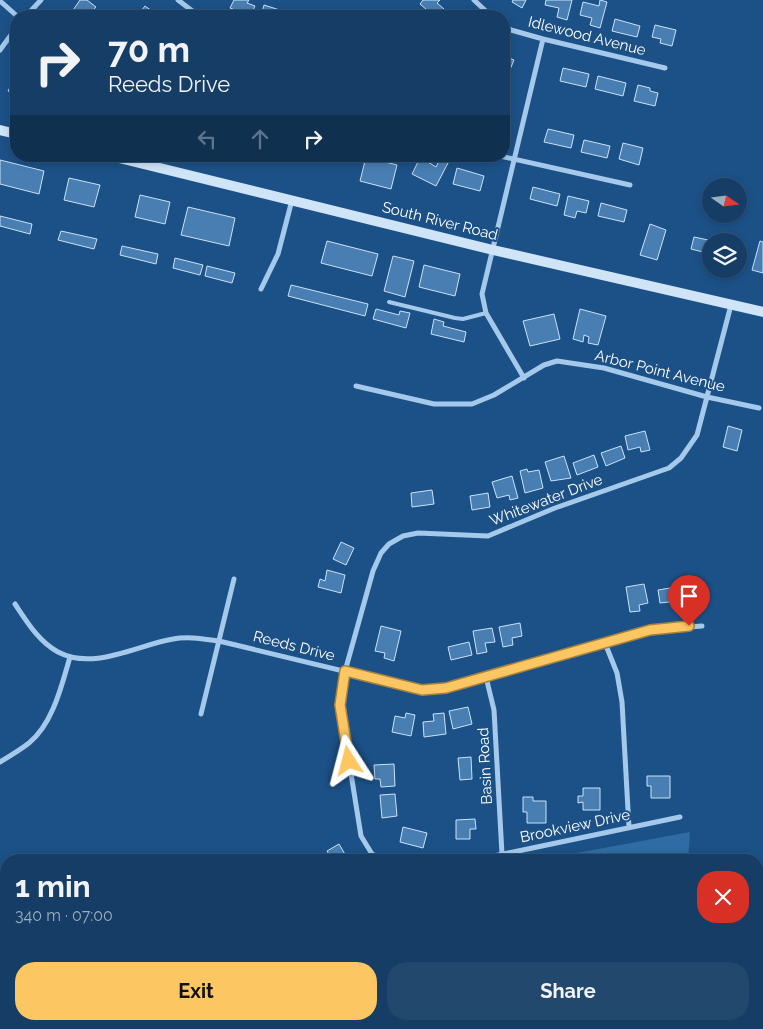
<!DOCTYPE html>
<html lang="en">
<head>
<meta charset="utf-8">
<style>
  body { margin:0; font-family:Raleway,sans-serif; background:#22486e; color:#f1f3f6; height:100vh; display:flex; flex-direction:column; font-size:19px; white-space:nowrap }
  * { box-sizing:border-box; margin:0 }
  p { font-size:16px; color:#9daebf }
  .icon { flex:none; width:28px; height:28px; fill:none; stroke:currentColor; stroke-width:2; stroke-linecap:round; stroke-linejoin:round }
  .map { position:relative; flex:1; overflow:hidden }
  .sheet { position:absolute; left:0px; top:854px; width:764px; height:176px; display:flex; flex-direction:column; background:#153d65; border-radius:20px 20px 0 0; box-shadow:0 2px 8px #0003,0 0 0 1px #345679 }
  .sheet>* { flex:none }
  .guide { position:absolute; left:10px; top:10px; width:500px; height:152px; border-radius:20px; box-shadow:0 2px 8px #0003,0 0 0 1px #345679; background:#153d65; color:#f1f3f6; overflow:hidden }
  .needle { width:32px; rotate:104deg }
  .tools { position:absolute; left:702px; top:178px; display:grid; gap:10px }
  .tools a { display:grid; place-items:center; width:45px; height:45px; border-radius:50%; background:#153d65; box-shadow:0 2px 8px #0003,0 0 0 1px #345679; font-size:25px }
  .pin { position:absolute; display:grid; place-items:center; width:42px; height:42px; color:#fff; margin:-51px -21px; border-radius:50% 50% 50% 0; rotate:-45deg; box-shadow:0 0 5px #0007 }
  .pin .icon { rotate:45deg }
  .me { position:absolute; width:55px; margin:-28px; rotate:351deg; stroke-linejoin:round; filter:drop-shadow(0 0 4px #0008) }
  .turn { display:flex; align-items:center; gap:18px; height:105px; padding:0 15px; font-size:22px }
  .turn .icon { width:65px; height:65px; stroke-width:2.5 }
  .turn b { display:block; font-size:35px; line-height:42px }
  .lanes { display:flex; align-items:center; height:48px; padding:0 15px; background:#0003; justify-content:center; gap:25px; direction:ltr }
  .lanes .off { opacity:.35 }
  .round { display:grid; place-items:center; flex:none; width:52px; height:52px; border-radius:20px; background:#22486e }
  .overview { display:flex; align-items:center; justify-content:space-between; height:85px; padding:0 15px }
  h1 { font-size:30px; font-weight:700; line-height:38px }
  .action { display:flex; gap:10px; margin-top:auto; padding:10px 15px }
  .action a { flex:1; height:58px; border-radius:20px; background:#fcc662; color:#111; font-size:20px; font-weight:700; line-height:58px; text-align:center }
  .action a+a { background:#22486e; color:#f1f3f6 }
  .map>svg:first-child { display:block }
  .green { fill:#2f6ca5 }
  .lines { fill:none; stroke-linecap:round; stroke-linejoin:round }
  .river { stroke:#466d94; stroke-width:16 }
  .building { fill:#497eb2; stroke:#c9e2f8 }
  .lane { stroke:#a4c9eb; stroke-width:4 }
  .street { stroke:#a4c9eb; stroke-width:5 }
  .secondary { stroke:#d0e4f8; stroke-width:10 }
  .route-casing { stroke:#a48140; stroke-width:12 }
  .route { stroke:#fcc662; stroke-width:9 }
  .labels { text-anchor:middle; stroke-width:4; stroke-linejoin:round; paint-order:stroke }
  .street-label { font-size:15px; fill:#fff; stroke:#1c5187 }
</style>
</head>
<body>
<div class="map">
<svg width="763" height="1029" viewBox="0 0 763 1029">
  <rect width="100%" height="100%" fill="#1c5187"/>
  <path class="green" d="M690,832L688,860H539Z
    M758,920L763,921V951L758,969Z
    M144,1024H515L504,1029H141Z"/>
  <g class="lines">
    <path class="river" d="M758,958L763,961
      M500,1029L512,1024"/>
  </g>
  <path class="building" d="M80,0H87L96,7L88,16H69Z
    M234,0H249L247,3L255,6L250,16L230,8Z
    M423,0H440L437,3L444,9L438,16H434L420,4Z
    M513,0H526L522,8L512,2Z
    M546,0H572L567,20L557,17L559,8L545,5Z
    M600,0L607,2L600,28L590,25L592,18L580,15L583,2L599,6Z
    M264,5L286,12L284,16H261Z
    M145,6L159,16H137Z
    M615,19L640,26L637,37L612,31Z
    M655,25L676,30L672,46L660,43L661,39L652,37Z
    M504,56L514,60L509,72L504,70Z
    M563,68L589,74L586,87L560,81Z
    M16,76V95L8,91Z
    M598,76L626,83L623,96L595,89Z
    M638,85L650,88V91L658,93L655,106L634,101Z
    M548,129L574,135L571,148L544,142Z
    M584,140L610,146L607,158L581,152Z
    M623,143L643,148L639,165L619,159Z
    M421,156H431L428,162L436,167L440,159L448,163L436,186L412,174Z
    M366,157L397,165L391,189L360,181Z
    M0,160L44,171L39,194L0,184Z
    M457,168L484,176L480,191L453,184Z
    M69,178L100,185L94,207L64,200Z
    M533,187L560,194L557,206L530,199Z
    M140,195L170,202L165,224L135,217Z
    M568,196L589,201L586,213L577,211L575,218L564,215Z
    M601,203L627,210L624,222L598,216Z
    M188,207L235,218L229,246L181,235Z
    M0,216L32,224L30,234L0,226Z
    M650,224L666,230L657,260L640,255Z
    M61,231L97,239L94,249L58,240Z
    M694,237L713,241L711,254L691,249Z
    M327,241L378,254L372,276L321,263Z
    M760,241L763,242V273L752,270Z
    M122,246L158,254L156,264L120,255Z
    M393,256L414,261L405,297L384,291Z
    M175,258L203,265L200,275L173,268Z
    M424,265L460,274L455,296L419,287Z
    M207,266L235,273L232,283L205,276Z
    M291,285L368,304L365,316L288,296Z
    M376,309L399,315L400,311L410,313L406,328L373,319Z
    M580,309L606,316L598,345L588,343L589,337L584,335L583,342L573,339Z
    M554,314L560,339L530,346L523,321Z
    M434,319L444,322L443,326L466,332L464,342L431,334Z
    M728,426L742,430L737,451L723,447Z
    M645,431L650,450L641,452L640,447L628,450L625,436Z
    M621,446L625,458L606,466L601,453Z
    M594,455L598,467L577,475L573,463Z
    M564,456L571,478L551,481L545,462Z
    M527,469L528,472L539,470L543,488L525,493L520,471Z
    M512,476L518,498L510,500L509,495L497,498L492,482Z
    M432,490L434,504L412,507L411,493Z
    M488,493L490,507L472,510L470,496Z
    M341,542L354,548L346,565L333,559Z
    M327,570L345,575L341,593L318,587L320,579L325,581Z
    M644,584L648,603L639,605L640,611L630,612L626,587Z
    M676,587L678,601L660,603L658,590Z
    M520,623L522,636L512,638L513,645L503,647L499,627Z
    M381,626L401,631L394,661L384,658L385,653L375,651Z
    M492,628L495,642L485,643L487,652L477,654L473,631Z
    M469,642L472,655L451,660L448,647Z
    M468,707L472,724L453,729L449,711Z
    M406,713L415,715L411,736L392,732L395,716L405,718Z
    M444,713L446,734L424,737L423,722L434,721L433,714Z
    M471,757L472,779L460,780L458,758Z
    M394,764L395,786L381,787L380,779H375L374,765Z
    M647,776H670V798H651V786H647Z
    M583,788H600V810H583V802L578,803V796H583Z
    M395,794L397,816L382,818L380,795Z
    M523,797H533V801H546V823H527V812H523Z
    M475,819L476,829H470V839H456V820Z
    M403,827L427,833L423,848L400,842Z
    M339,844L346,856L339,860H327L331,858L327,851Z"/>
  <g class="lines">
    <path class="lane" d="M389,302L455,318L463,319L486,313"/>
    <path class="street" d="M178,0L199,16
      M474,0L491,16
      M0,1L17,16
      M26,16L41,0
      M504,25L511,30L543,39L665,68
      M0,50L16,28
      M500,156L630,185
      M261,289L278,254L292,200
      M524,378L486,313L482,294L543,39
      M356,386L434,404H472L494,395L544,365L557,361L604,368L707,397L759,408
      M15,604C27,622 39,642 58,652C94,671 137,645 173,639C188,636 204,639 219,641L422,690L446,688L650,630L702,626
      M605,643L617,673L622,702L629,828
      M486,677L494,710L502,854
      M201,714L234,579
      M0,762C10,756 20,750 29,743C53,724 62,684 70,657
      M383,860L372,854L361,836L340,705L342,682L373,571L381,553L389,544L403,536L418,533L488,536L555,508L669,468L681,458L697,435L731,305
      M475,860L680,817"/>
    <path class="secondary" d="M0,130L16,134
      M111,156L493,250L763,312"/>
  </g>
  <g class="lines">
    <g class="route-casing">
      <path id="route" d="M349,761L340,705L345,671L422,690L446,688L650,630L689,626"/>
    </g>
    <use href="#route" class="route"/>
  </g>
  <g class="labels">
    <g class="street-label">
      <text transform="translate(587 36) rotate(14)" y="5">Idlewood Avenue</text>
      <text transform="translate(440 221) rotate(14)" y="5">South River Road</text>
      <text transform="translate(660 371) rotate(14)" y="5">Arbor Point Avenue</text>
      <text transform="translate(546 500) rotate(-21)" y="5">Whitewater Drive</text>
      <text transform="translate(294 646) rotate(14)" y="5">Reeds Drive</text>
      <text transform="translate(485 766) rotate(-93)" y="5">Basin Road</text>
      <text transform="translate(575 826) rotate(-12)" y="5">Brookview Drive</text>
    </g>
  </g>
</svg>
<div class="tools">
<a><svg class="needle" viewBox="-14 -14 28 28"><path d="M0-13l5 13h-10z" fill="#e53935"/><path d="M0 13l5-13h-10z" fill="#9daebf"/></svg></a>
<a><svg class="icon" aria-label="layers" viewBox="0 0 24 24"><path d="M12 4l9 5-9 5-9-5zM3 14l9 5 9-5"/></svg></a>
</div>
<div class="pin" style="left:689px;top:626px;background:#d93025"><svg class="icon" aria-label="arrive" viewBox="0 0 24 24"><path d="M6 21V4h12l-3 4 3 4H6"/></svg></div>
<svg class="me" style="left:349px;top:761px" viewBox="-20 -20 40 40"><path d="M0-17L14 15 0 8-14 15z" fill="#fcc662" stroke="#fff" stroke-width="4"/></svg>
<div class="guide">
<div class="turn"><svg class="icon" aria-label="right" viewBox="0 0 24 24"><path d="M7 20v-9h11M14 6l5 5-5 5"/></svg><div><b>70 m</b>Reeds Drive</div></div>
<div class="lanes"><svg class="icon off" aria-label="left" viewBox="0 0 24 24"><path d="M17 20v-9H6M10 6l-5 5 5 5"/></svg><svg class="icon off" aria-label="ahead" viewBox="0 0 24 24"><path d="M12 20V5M6 11l6-6 6 6"/></svg><svg class="icon" aria-label="right" viewBox="0 0 24 24"><path d="M7 20v-9h11M14 6l5 5-5 5"/></svg></div>
</div>
<section class="sheet">
<div class="overview"><div><h1>1 min</h1><p>340 m · 07:00</p></div><a class="round" style="background:#d93025;color:#fff"><svg class="icon" aria-label="close" viewBox="0 0 24 24"><path d="M6 6l12 12M18 6L6 18"/></svg></a></div>
<div class="action"><a>Exit</a><a>Share</a></div>
</section>
</div>
</body>
</html>
